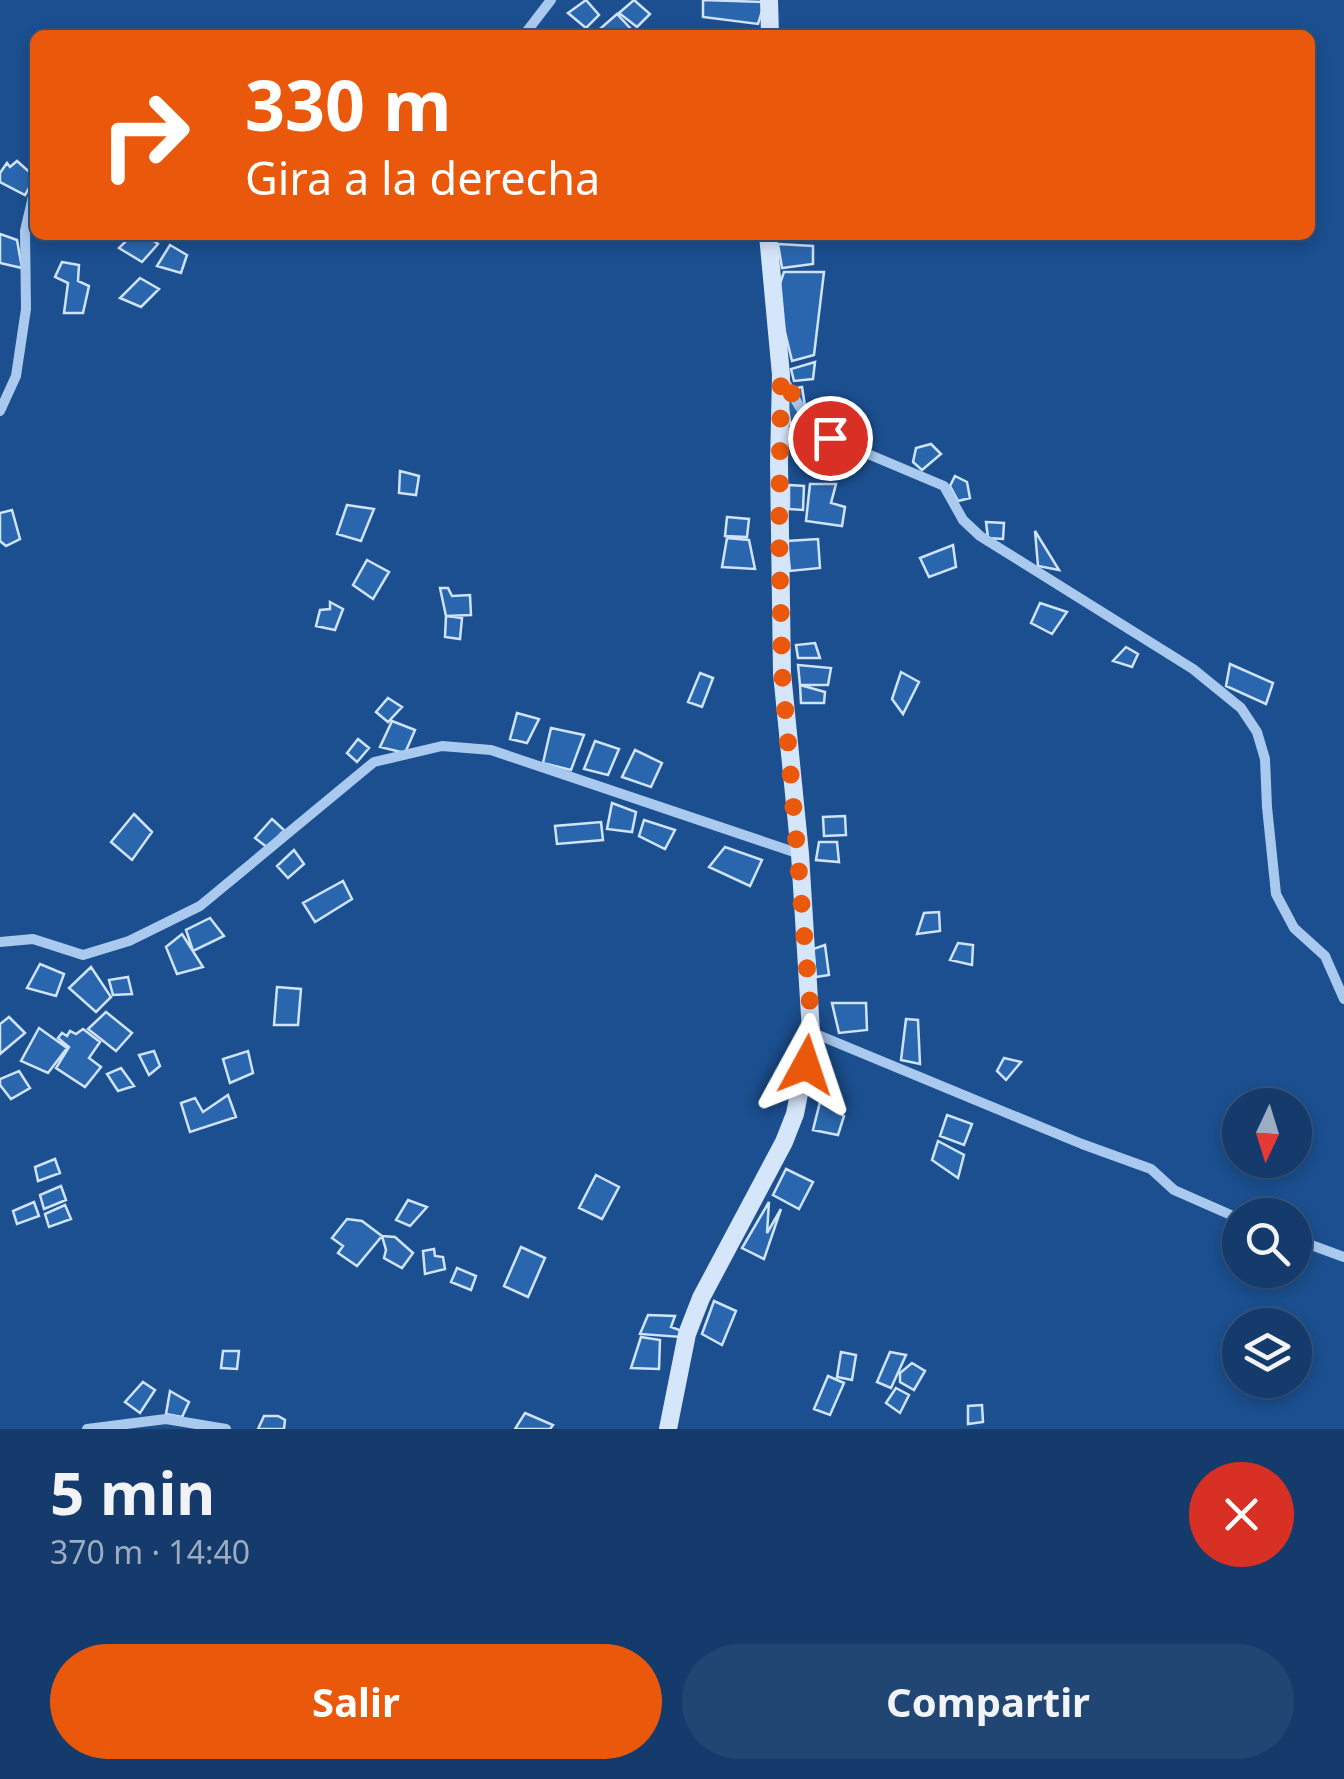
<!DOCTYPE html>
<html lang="es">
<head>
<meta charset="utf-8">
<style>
  body { margin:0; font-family:"Noto Sans",sans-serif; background:#214673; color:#f1f3f6; height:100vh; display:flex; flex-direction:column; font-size:38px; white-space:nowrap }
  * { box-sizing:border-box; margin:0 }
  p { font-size:32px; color:#9dadc1 }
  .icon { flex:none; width:55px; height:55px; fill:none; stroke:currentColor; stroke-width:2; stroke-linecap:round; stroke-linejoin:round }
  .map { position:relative; height:1429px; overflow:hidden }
  .side { display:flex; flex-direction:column; background:#143b6b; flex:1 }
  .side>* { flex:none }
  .banner { position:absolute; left:30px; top:30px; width:1285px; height:210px; border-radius:15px; box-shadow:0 5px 15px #0003,0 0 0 2px #33557e; background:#ea580c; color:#fff; overflow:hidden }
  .needle { width:65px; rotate:184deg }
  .buttons { position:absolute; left:1222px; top:1088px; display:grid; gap:20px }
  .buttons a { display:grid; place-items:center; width:90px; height:90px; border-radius:50%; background:#143b6b; box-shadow:0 5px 15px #0003,0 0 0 2px #33557e; font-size:50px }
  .pin { position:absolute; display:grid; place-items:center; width:85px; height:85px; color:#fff; margin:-42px; border:5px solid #fff; border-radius:50%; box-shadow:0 2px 10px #0007 }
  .me { position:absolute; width:110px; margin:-55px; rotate:5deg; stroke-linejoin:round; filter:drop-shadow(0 0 8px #0008) }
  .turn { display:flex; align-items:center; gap:35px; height:210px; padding:0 50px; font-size:45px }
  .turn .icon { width:130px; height:130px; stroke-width:2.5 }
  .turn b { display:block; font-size:70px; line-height:85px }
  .round { display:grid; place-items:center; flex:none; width:105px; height:105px; border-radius:52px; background:#214673 }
  .headline { display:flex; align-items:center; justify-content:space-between; height:170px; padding:0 50px }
  h1 { font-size:60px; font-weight:700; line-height:75px }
  .cta { display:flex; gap:20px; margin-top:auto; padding:20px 50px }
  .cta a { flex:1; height:115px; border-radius:60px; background:#ea580c; color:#fff; font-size:40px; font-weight:700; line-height:115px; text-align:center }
  .cta a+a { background:#214673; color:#f1f3f6 }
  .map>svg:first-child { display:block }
  .building { fill:#2a66ad; stroke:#cfe3fa; stroke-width:2.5 }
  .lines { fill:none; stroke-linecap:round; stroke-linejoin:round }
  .street { stroke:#a9c9ee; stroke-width:10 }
  .secondary { stroke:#d6e6fa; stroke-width:18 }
  .route { stroke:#ea580c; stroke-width:18; stroke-dasharray:0 32.4 }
</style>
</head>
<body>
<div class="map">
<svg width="1344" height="1429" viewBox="0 0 1344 1429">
  <rect width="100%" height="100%" fill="#1b4f8f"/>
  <path class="building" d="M586,0L599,15L586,28L568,13Z
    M634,0L650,14L637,27L619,13Z
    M703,0L765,2L758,24L703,17Z
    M617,14L631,29L625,35H609L601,28Z
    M17,161L35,177L25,195L0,182V173L7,163L10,167Z
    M0,234L17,240L22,268L0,263Z
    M132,235H146L158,244L142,262L119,248Z
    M778,244L813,246V264L782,268Z
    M170,245L187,255L181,273L157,266Z
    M62,262L79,265L78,281L89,286L83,313H64L68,283L55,277Z
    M784,272H824L814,355L792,361L776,295Z
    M140,278L159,289L141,307L120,298Z
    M815,362L813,379L794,381L791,369Z
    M802,387L808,425L791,428L785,390Z
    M931,444L941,454L922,470L913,462L916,448Z
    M400,471L419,476L416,495L399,493Z
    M955,476L967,482L970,498L958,501L950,486Z
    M810,484H836L831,503L845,507L842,526L806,521Z
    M789,485L804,486L803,510L789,509Z
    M347,505L374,509L361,541L337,534Z
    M12,510L20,539L6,546L0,541V513Z
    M727,517L749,519L747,537L725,536Z
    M986,522L1004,523L1003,539L988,538Z
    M1035,531L1059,570L1038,566Z
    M727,538L749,540L755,569L722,567Z
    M818,539L820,568L790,571L787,541Z
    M953,545L956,567L929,577L920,558Z
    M367,560L389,572L373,599L353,585Z
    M440,588H448L452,596L470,595L471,615L446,616Z
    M330,602L343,609L335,630L316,626L320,610L330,609Z
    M1040,603L1067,612L1052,634L1031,623Z
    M446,616L462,618L460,639L445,637Z
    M815,643L820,658H798L796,645Z
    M1126,647L1138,654L1132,667L1113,661Z
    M1230,664L1273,683L1266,704L1226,686Z
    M798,665L831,668L828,685H800Z
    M901,672L919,682L903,714L892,699Z
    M700,673L713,678L702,707L688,702Z
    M800,685L825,692L824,703H801Z
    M388,698L402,707L388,722L376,712Z
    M517,713L539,719L527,743L510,739Z
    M392,721L415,730L405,753L380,747Z
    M551,728L584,735L571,770L543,763Z
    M358,739L369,748L357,762L347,753Z
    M595,741L619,749L608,775L584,769Z
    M635,750L662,763L651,787L622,777Z
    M612,803L636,812L632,832L607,829Z
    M134,814L152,832L132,860L111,842Z
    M845,816L846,835L824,836L823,817Z
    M272,819L284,830L268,848L255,838Z
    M644,820L675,830L665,849L639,836Z
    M601,822L603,840L557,844L555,826Z
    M819,842H837L839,862L816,860Z
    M725,847L762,860L750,886L709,867Z
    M294,850L304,864L288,878L277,866Z
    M343,881L352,899L315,922L303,903Z
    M939,912L940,931L917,934L924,913Z
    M210,918L224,936L193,951L186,930Z
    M182,934L203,967L177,974L166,947Z
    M958,943L973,945L972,965L950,960Z
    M825,945L829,975L816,977L813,949Z
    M40,964L64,974L56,996L27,988Z
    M91,967L111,997L96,1012L69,988Z
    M128,977L132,994L113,995L109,980Z
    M277,987L301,989L298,1025H274Z
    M832,1003H866L867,1030L839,1033Z
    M106,1012L132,1033L116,1051L88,1029Z
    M9,1017L25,1033L0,1054V1024Z
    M906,1019L918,1020L920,1064L901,1060Z
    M39,1028L67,1048L48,1073L21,1061Z
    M83,1029L100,1042L89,1058L101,1067L85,1087L56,1068L69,1047L58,1038L62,1033L67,1036L70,1031L76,1034Z
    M154,1051L160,1066L149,1075L139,1055Z
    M248,1051L253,1073L230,1083L223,1059Z
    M1004,1058L1021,1062L1006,1080L997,1071Z
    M121,1068L134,1086L118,1091L107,1074Z
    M19,1071L30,1088L11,1099L0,1085V1079Z
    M228,1095L236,1117L190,1132L181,1103L195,1098L203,1112Z
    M820,1102L844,1116L838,1135L813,1130Z
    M947,1115L972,1124L964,1145L940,1136Z
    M938,1141L964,1155L958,1178L932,1160Z
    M55,1159L60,1173L38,1181L35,1167Z
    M786,1169L813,1182L799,1209L773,1195Z
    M596,1175L619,1187L602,1219L579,1208Z
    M61,1186L66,1200L44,1209L40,1195Z
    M408,1200L427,1207L410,1226L396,1220Z
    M34,1202L39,1216L17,1224L13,1211Z
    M769,1202L767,1233L781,1209L764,1259L742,1248Z
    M65,1205L71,1219L49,1227L45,1214Z
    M347,1219L362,1221L382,1236L357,1266L338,1253L343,1246L332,1238Z
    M382,1236L395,1237L413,1253L402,1268L384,1258L386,1250Z
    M521,1247L545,1258L528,1297L504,1286Z
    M434,1249L435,1256L443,1257L445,1269L425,1274L423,1251Z
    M457,1268L476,1276L471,1290L451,1282Z
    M714,1301L736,1311L722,1345L702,1334Z
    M648,1315L675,1316L671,1327L682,1331L681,1337L640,1334Z
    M641,1337L660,1340L659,1369L631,1368Z
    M223,1351H239L237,1369L221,1368Z
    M841,1352L856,1355L852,1380L837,1377Z
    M890,1352L906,1355L891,1388L877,1382Z
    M912,1363L925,1371L914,1390L900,1382V1373Z
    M828,1376L844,1383L830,1415L814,1409Z
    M143,1382L155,1390L140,1413L125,1402Z
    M896,1388L909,1395L900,1413L886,1403Z
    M170,1391L189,1402L182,1417L166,1414Z
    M982,1405L983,1422L968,1424V1406Z
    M525,1413L553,1425L550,1429H515Z
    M264,1416H278L285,1420L284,1429H258Z"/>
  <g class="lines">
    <path class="street" d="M524,35L551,0
      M784,380L805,416L830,438L944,486L963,520L980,536L1193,669L1241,708L1257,732L1265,759L1267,807L1276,894L1294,928L1325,956L1344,999
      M0,411L16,376L26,309L25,231L35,188
      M0,942L33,939L83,955L129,941L200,906L374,762L442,746L491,750L800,854
      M811,1032L1082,1144L1151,1169L1174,1190L1240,1219
      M1295,1239L1344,1257
      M87,1429L166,1419L226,1429"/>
    <path class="secondary" d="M769,0L770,35
      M668,1429L687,1334L701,1298L784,1142L795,1114L811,1032L800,854L782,673L779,463L781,375L768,235"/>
  </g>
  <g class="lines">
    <path class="route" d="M806,1065L811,1032L810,1004L782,672L779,532L781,375L805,416L830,438"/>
  </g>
</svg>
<div class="buttons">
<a><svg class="needle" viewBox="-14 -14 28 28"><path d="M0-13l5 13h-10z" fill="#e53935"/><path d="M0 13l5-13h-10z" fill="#9dadc1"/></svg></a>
<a><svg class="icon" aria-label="search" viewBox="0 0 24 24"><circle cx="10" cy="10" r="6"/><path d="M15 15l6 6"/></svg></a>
<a><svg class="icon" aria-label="layers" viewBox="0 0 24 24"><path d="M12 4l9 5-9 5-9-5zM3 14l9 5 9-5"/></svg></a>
</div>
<div class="pin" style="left:830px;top:438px;background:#d93025"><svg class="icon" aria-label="arrive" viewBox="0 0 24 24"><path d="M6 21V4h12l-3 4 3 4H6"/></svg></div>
<svg class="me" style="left:806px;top:1065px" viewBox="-20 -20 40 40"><path d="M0-17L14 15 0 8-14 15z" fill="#ea580c" stroke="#fff" stroke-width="4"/></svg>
<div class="banner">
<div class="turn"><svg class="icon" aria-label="right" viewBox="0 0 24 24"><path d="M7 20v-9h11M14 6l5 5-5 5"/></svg><div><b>330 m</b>Gira a la derecha</div></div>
</div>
</div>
<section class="side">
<div class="headline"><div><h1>5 min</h1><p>370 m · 14:40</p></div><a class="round" style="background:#d93025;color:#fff"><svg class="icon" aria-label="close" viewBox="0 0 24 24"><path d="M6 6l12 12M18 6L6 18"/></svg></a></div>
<div class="cta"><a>Salir</a><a>Compartir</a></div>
</section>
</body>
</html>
